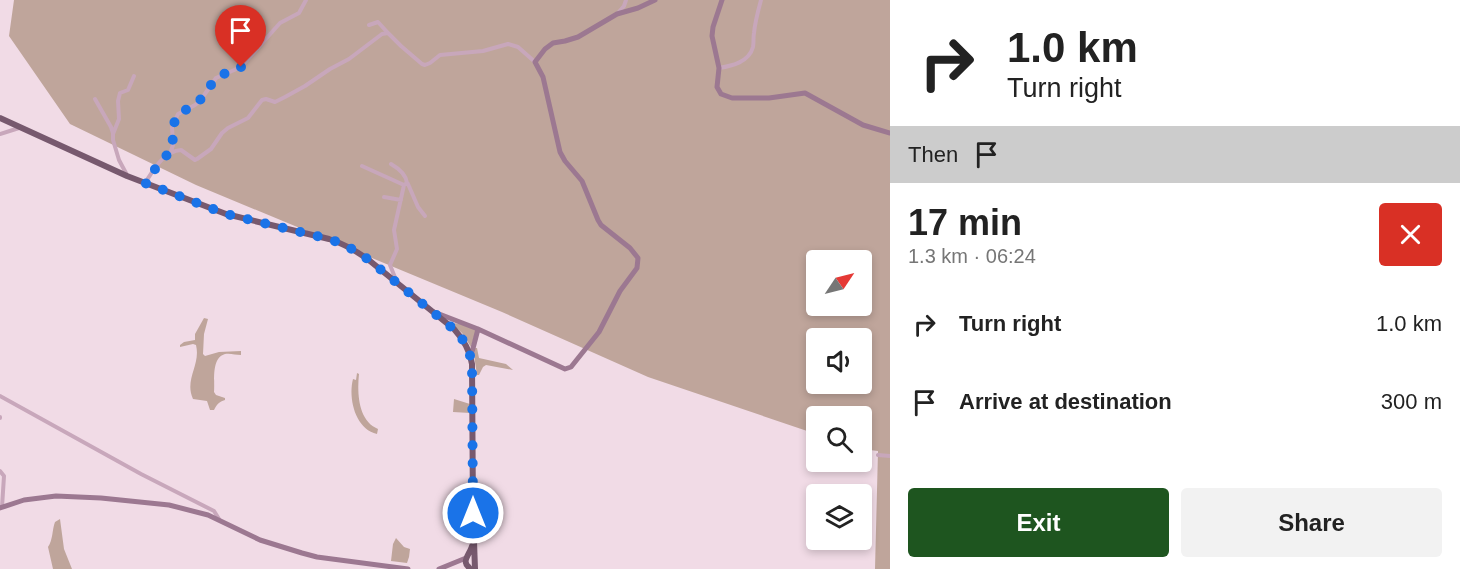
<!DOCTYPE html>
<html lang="en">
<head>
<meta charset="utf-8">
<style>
  body { margin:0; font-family:Arial,sans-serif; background:#f2f2f2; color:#222; height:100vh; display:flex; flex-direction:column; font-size:22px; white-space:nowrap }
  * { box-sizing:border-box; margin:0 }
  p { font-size:20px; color:#767676 }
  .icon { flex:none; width:33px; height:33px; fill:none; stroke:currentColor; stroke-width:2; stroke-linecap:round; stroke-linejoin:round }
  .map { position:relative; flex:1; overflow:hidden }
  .sheet { display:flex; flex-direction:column; background:#fff; width:570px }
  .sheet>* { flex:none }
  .top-card { background:#fff; color:#222; overflow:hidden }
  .needle { width:39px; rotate:55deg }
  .buttons { position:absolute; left:806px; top:250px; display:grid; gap:12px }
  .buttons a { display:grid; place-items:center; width:66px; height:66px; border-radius:6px; background:#fff; box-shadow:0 3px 9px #0003; font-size:30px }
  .pin { position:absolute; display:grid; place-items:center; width:51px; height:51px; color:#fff; margin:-62px -26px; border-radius:50% 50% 50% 0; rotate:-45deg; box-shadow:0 0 6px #0007 }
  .pin .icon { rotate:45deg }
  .me { position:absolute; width:66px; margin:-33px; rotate:0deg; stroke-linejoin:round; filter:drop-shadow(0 0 4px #0008) }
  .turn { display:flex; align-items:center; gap:21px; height:126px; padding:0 18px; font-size:27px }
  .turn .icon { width:78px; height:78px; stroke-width:2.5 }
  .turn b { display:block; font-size:42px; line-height:51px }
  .then { display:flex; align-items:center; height:57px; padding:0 18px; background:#0003; gap:12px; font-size:22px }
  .round { display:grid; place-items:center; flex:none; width:63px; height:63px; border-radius:6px; background:#f2f2f2 }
  .overview { display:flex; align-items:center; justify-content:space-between; height:102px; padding:0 18px }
  h1 { font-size:36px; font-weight:700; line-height:45px }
  .action { display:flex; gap:12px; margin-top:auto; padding:12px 18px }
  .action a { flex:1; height:69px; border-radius:6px; background:#1e551f; color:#fff; font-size:24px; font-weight:700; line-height:69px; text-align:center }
  .action a+a { background:#f2f2f2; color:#222 }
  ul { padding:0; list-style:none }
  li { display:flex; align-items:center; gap:18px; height:78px; padding:0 18px }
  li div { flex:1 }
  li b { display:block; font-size:22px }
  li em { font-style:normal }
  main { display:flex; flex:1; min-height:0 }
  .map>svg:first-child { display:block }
  .green { fill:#bfa59b; fill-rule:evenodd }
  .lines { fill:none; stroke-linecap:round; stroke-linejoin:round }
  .street { stroke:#c8a7bb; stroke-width:4 }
  .secondary { stroke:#9c7891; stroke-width:5 }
  .primary { stroke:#77596e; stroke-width:6 }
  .route { stroke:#1a73e8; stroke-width:10; stroke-dasharray:0 18 }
</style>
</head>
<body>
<main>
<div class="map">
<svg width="890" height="569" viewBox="0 0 890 569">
  <rect width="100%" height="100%" fill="#f1dbe6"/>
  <path class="green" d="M14,0H890V569H875L878,451L861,449V417H816V434L648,377L502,312L196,185L70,124L9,36ZM816,261H861V306H816ZM816,339H861V384H816Z
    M204,318L208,319L204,334L203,354L205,356L219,352L241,351V355C236,355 230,353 225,354C211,358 215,381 214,392L216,395L225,398V400C219,402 217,404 214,410H210L207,401L193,399C184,379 201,365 196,345L193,344L180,347V345L184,342L195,340V334Z
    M451,323L463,324L476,330L471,347L462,333Z
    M475,348H477L479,358L506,364L513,370L486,365L483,367L479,375H477L474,355Z
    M357,373L359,374C357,393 358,421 378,429L377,434C355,429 348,398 353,379L356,380Z
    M454,399L470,404V413L453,412Z
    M60,519L64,549L72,569H53L48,547C53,540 52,530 55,522Z
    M396,538L404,547L410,549L409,557L407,563L391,561L393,544Z"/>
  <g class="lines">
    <path class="street" d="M618,13L624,6L626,0
      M369,25L378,22L388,33
      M719,68C732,66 749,62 753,47C754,42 753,37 754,33C755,22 758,11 761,0
      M95,99L111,127L113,133
      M0,134L19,128
      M171,151L173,145L172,127L178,114L195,105L200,101L216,78L241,67L280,23L299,13L306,0
      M391,164C398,168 406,174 407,183L408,184L418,207L425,216
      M362,166L404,185
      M127,175L119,160L113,140V134L119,119L118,101L120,93L128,90L134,76
      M145,183C154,169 164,151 181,150L195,160L197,159L211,149L222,133L228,128L248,118L262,100L266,99L275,102L285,97L305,86L330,69L349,59L382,34L388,33L401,46L422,64L425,65L430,63L440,55L483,51L508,44L518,47L535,62
      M384,197L401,200
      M396,280L390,265L397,249L394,230L404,185L407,183
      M0,396L141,474L214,511L219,519
      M0,417V418
      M878,455L890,456
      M0,471L4,476L2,507"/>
    <path class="secondary" d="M722,0L713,27L712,36L719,68L717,87L721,94L732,98H769L805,93L863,125L890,133
      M434,312L478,329L565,369L571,367L599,332L620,291L637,268L638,258L630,248L601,225L598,220L582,181L565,161L560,152L543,77L535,62L545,49L553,43L565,41L578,37L617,14L638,8L655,0
      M471,356L478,329
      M0,508L24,500L56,496L101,498L169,505L208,515L260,540L302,553L317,557L408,569
      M439,569L466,558"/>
    <path class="primary" d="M0,118L127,176L226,214L329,239C344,244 357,251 370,261L454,329C464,340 470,350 472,364L473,513L475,569
      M470,569C469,567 466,565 466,563C464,559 471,551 472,546"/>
  </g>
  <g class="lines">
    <path class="route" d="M241,67L236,70L228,72L216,78L200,100L195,105L178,114L172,128L173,145L171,151L161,161L145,183L226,214L329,239C344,244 357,251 370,261L456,331L468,347L472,364L473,513"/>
  </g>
</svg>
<div class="buttons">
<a><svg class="needle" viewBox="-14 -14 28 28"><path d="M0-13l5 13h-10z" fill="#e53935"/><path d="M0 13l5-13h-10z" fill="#767676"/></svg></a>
<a><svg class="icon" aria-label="sound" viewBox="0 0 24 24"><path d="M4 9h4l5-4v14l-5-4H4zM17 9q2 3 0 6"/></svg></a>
<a><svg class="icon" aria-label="search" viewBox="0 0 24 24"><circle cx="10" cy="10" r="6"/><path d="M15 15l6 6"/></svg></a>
<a><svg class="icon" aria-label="layers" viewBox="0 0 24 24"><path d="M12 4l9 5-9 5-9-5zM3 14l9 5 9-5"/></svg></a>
</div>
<div class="pin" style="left:241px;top:67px;background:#d93025"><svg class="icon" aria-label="arrive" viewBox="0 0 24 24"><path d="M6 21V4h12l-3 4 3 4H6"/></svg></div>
<svg class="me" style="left:473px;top:513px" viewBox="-20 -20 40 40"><circle r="17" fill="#1a73e8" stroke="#fff" stroke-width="3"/><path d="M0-11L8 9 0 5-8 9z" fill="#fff"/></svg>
</div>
<section class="sheet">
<div class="top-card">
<div class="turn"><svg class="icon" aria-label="right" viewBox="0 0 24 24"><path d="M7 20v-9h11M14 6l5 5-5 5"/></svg><div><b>1.0 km</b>Turn right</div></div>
<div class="then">Then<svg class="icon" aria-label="arrive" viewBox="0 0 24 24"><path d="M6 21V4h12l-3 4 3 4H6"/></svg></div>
</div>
<div class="overview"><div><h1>17 min</h1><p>1.3 km · 06:24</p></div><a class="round" style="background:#d93025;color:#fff"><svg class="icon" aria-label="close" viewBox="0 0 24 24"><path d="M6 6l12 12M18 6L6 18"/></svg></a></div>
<ul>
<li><svg class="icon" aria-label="right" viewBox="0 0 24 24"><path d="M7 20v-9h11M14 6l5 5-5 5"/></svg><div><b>Turn right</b></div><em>1.0 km</em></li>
<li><svg class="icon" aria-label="arrive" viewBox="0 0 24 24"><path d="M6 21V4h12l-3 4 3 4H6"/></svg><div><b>Arrive at destination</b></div><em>300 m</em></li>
</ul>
<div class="action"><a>Exit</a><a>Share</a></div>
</section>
</main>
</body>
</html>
